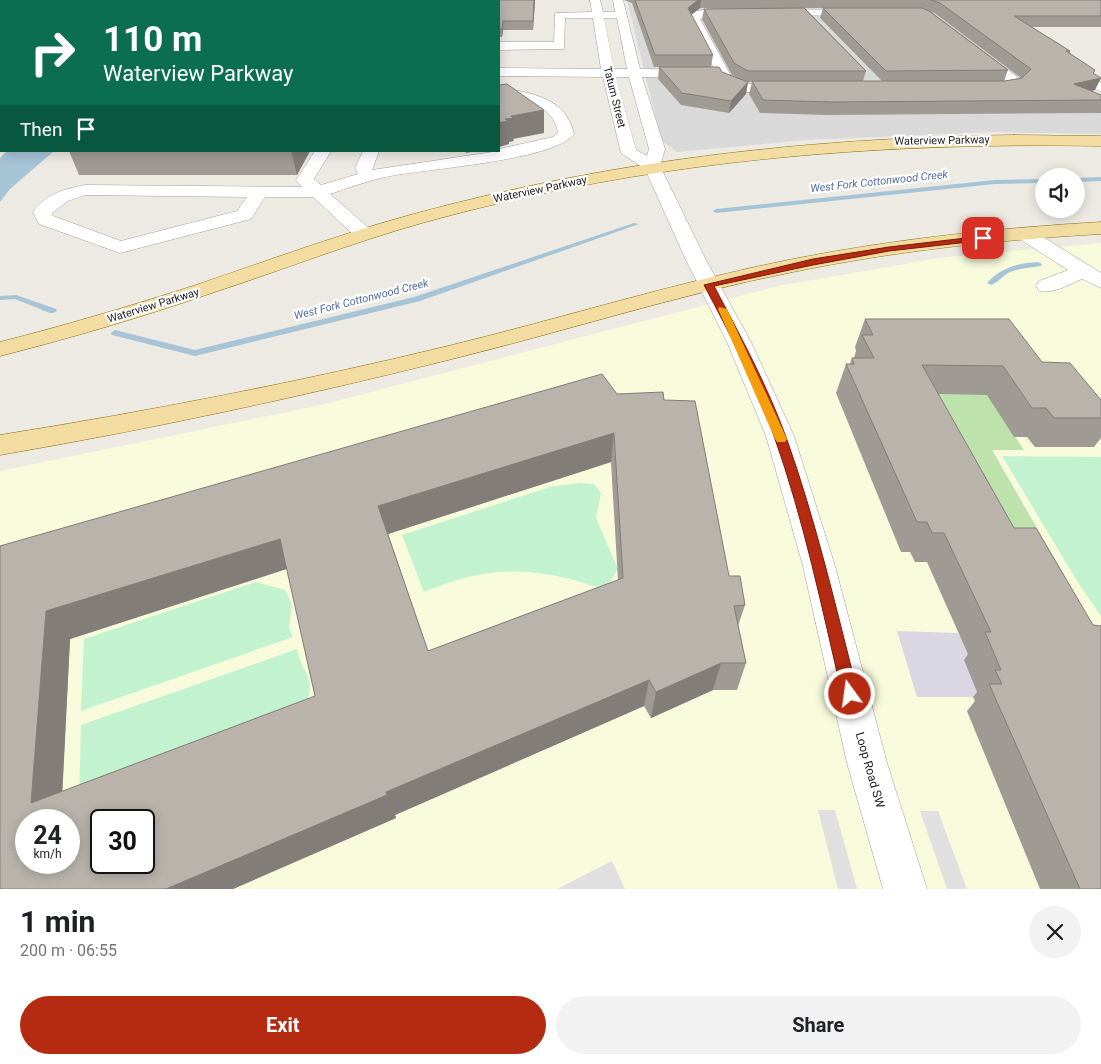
<!DOCTYPE html>
<html lang="en">
<head>
<meta charset="utf-8">
<style>
  body { margin:0; font-family:Roboto,sans-serif; background:#f2f2f2; color:#202124; height:100vh; display:flex; flex-direction:column; font-size:19px; white-space:nowrap }
  * { box-sizing:border-box; margin:0 }
  p { font-size:16px; color:#757577 }
  .icon { flex:none; width:28px; height:28px; fill:none; stroke:currentColor; stroke-width:2; stroke-linecap:round; stroke-linejoin:round }
  .map { position:relative; height:889px; overflow:hidden }
  .sheet { display:flex; flex-direction:column; background:#fff; flex:1 }
  .sheet>* { flex:none }
  .top-card { position:absolute; left:0px; top:0px; width:500px; height:152px; box-shadow:0 2px 12px #0003; background:#0b6e4f; color:#fff; overflow:hidden }
  .controls { position:absolute; left:1035px; top:168px; display:grid; gap:10px }
  .controls a { display:grid; place-items:center; width:50px; height:50px; border-radius:50%; background:#fff; box-shadow:0 2px 12px #0003; font-size:25px }
  .speed { position:absolute; left:15px; top:809px; display:flex; gap:10px; font-size:25px; font-weight:700; text-align:center }
  .speed>* { display:grid; place-content:center; width:65px; height:65px; border-radius:50%; background:#fff; box-shadow:0 2px 12px #0003; line-height:1 }
  .speed small { font-size:12px; font-weight:400 }
  .speed .limit { border:2px solid #111; border-radius:8px; background:#fff; color:#111 }
  .pin { position:absolute; display:grid; place-items:center; width:42px; height:42px; color:#fff; margin:-21px; border-radius:10px; box-shadow:0 2px 8px #0006 }
  .me { position:absolute; width:55px; margin:-28px; rotate:346deg; stroke-linejoin:round; filter:drop-shadow(0 0 4px #0008) }
  .turn { display:flex; align-items:center; gap:18px; height:105px; padding:0 20px; font-size:22px }
  .turn .icon { width:65px; height:65px; stroke-width:2.5 }
  .turn b { display:block; font-size:35px; line-height:42px }
  .then { display:flex; align-items:center; height:48px; padding:0 20px; background:#0003; gap:10px; font-size:19px }
  .round { display:grid; place-items:center; flex:none; width:52px; height:52px; border-radius:26px; background:#f2f2f2 }
  .overview { display:flex; align-items:center; justify-content:space-between; height:85px; padding:0 20px }
  h1 { font-size:30px; font-weight:700; line-height:38px }
  .action { display:flex; gap:10px; margin-top:auto; padding:10px 20px }
  .action a { flex:1; height:58px; border-radius:30px; background:#b52b12; color:#fff; font-size:20px; font-weight:700; line-height:58px; text-align:center }
  .action a+a { background:#f2f2f2; color:#202124 }
  .map>svg:first-child { display:block }
  .residential { fill:#dad9d9 }
  .education { fill:#f7fbdc; fill-rule:evenodd }
  .grass { fill:#bee2ac }
  .park { fill:#c2f3ce }
  .parking { fill:#e0e0e0 }
  .plaza { fill:#d8d7e2 }
  .water { fill:#a6c4d6 }
  .lines { fill:none; stroke-linecap:round; stroke-linejoin:round }
  .stream { fill:#a6c4d6; fill-rule:evenodd }
  .minor-casing { stroke:#a0a0a0; stroke-width:1 }
  .major-casing { stroke:#86710d; stroke-width:1 }
  .minor { fill:#fff; fill-rule:evenodd }
  .major { fill:#f3dca1; fill-rule:evenodd }
  .wall { fill:#9f9a94; fill-rule:evenodd }
  .shaded-wall { fill:#827d78 }
  .building { fill:#b9b3ac; stroke:#827d78; fill-rule:evenodd }
  .route { fill:#b52b12; stroke:#761c0c }
  .slow { fill:#f59e0b }
  .labels { text-anchor:middle; stroke-width:4.5; stroke-linejoin:round; paint-order:stroke }
  .far-street-label { font-size:11px; fill:#1c1c1c; stroke:#fff }
  .far-water-label { font-size:11px; font-style:italic; fill:#526da2; stroke:#fff }
  .street-label { font-size:12px; fill:#1c1c1c; stroke:#fff }
</style>
</head>
<body>
<div class="map">
<svg width="1101" height="889" viewBox="0 0 1101 889">
  <rect width="100%" height="100%" fill="#eceae2"/>
  <path class="residential" d="M627,0H967L1101,98V134L995,132L806,140L677,152L661,140Z"/>
  <path class="education" d="M1101,243V889H0V471L321,405L778,286L939,258ZM26,820H69V862H26ZM101,820H144V862H101Z"/>
  <path class="grass" d="M985,391L1024,450H992L1082,606L1067,600L909,394Z"/>
  <path class="park" d="M1002,456L1101,457V616L1079,584Z
    M579,483L594,484L601,493L596,518L618,569L605,590C538,566 490,564 424,592L402,535L550,487Z
    M256,582L285,590L292,604L289,628L293,637L81,711L84,639Z
    M297,649C301,672 316,676 307,702L79,801L81,725Z"/>
  <path class="parking" d="M818,810H835L857,889H838Z
    M920,811H938L967,889H947Z
    M612,861L625,889H557Z"/>
  <path class="plaza" d="M897,631L958,633L960,636H969L980,697H917Z"/>
  <path class="water" d="M7,151H54L10,189L0,202V158Z"/>
  <g class="lines">
    <path class="stream" d="M1101,177V181L1076,182V178Z
      M1044,179V183L995,184L716,213L713,211L716,209L995,180Z
      M634,223L639,224L420,301L195,356L112,335L111,333L115,330L195,350L414,297Z
      M1038,262L1042,264L1041,266C1029,268 1018,268 1008,273C1002,277 997,283 991,285L987,283C1000,268 1018,263 1038,262Z
      M16,295L56,309L57,311L53,313H50L15,299L0,300V296Z"/>
    <g class="minor-casing">
      <path id="minor" d="M590,0H600L603,12H615L613,0H623L640,69L696,70L703,74L696,78L642,77L665,149L660,166L706,260L751,342L794,436L835,566L887,763L927,889H883L847,763L803,566L766,436L727,342L686,260L645,169L621,153L603,77L499,76V68L601,69L593,18H565L564,49L499,50V42H554L555,13L592,12ZM604,18H617L627,69H614ZM616,77H629L649,149L647,156L636,150Z
        M712,9L920,10L935,15L1024,82L1016,89L1000,92H742L721,82L688,18L696,11ZM712,15L919,16L927,19L1008,82L1000,84H745L731,76L700,19Z
        M1096,81L1101,82V92L1089,85Z
        M499,88C530,92 567,98 574,134C555,161 421,169 385,177C367,181 348,188 330,194L371,230L374,234L371,238H357L313,197H265L251,219L120,253L39,224L33,212C45,194 65,189 85,185L302,187L296,180L315,151H331L314,179L321,185L358,174L355,168L363,151H379L372,170L499,151V149L553,137L558,133C554,104 523,100 499,96ZM85,195L247,197L237,211L121,241L53,216L52,213L68,201Z
        M1025,228L1032,230L1101,273V288L1082,279C1068,285 1054,294 1039,291L1036,286L1039,281L1068,270L1018,238L1015,234L1018,230Z"/>
    </g>
    <g class="major-casing">
      <path id="major" d="M1014,135L1101,136V146C870,142 645,161 422,223C351,243 282,270 212,293C142,317 71,338 0,356V342C66,325 131,306 196,285C267,261 337,235 410,215C611,160 806,138 1014,135Z
        M1101,222V234C997,240 895,251 793,272C676,295 563,332 448,360C300,397 151,429 0,455V435C150,411 300,382 448,346C563,318 677,282 793,259C895,239 998,228 1101,222Z"/>
    </g>
    <use href="#minor" class="minor"/>
    <use href="#major" class="major"/>
  </g>
  <path class="wall" d="M302,0H535L533,30H503L502,37H499V1L472,0Z
    M624,0H1101V27H1032L1070,51V53L1094,73L1095,90L1091,91L1101,95V113L828,115L760,113L749,94L752,82H748L746,94L729,113L681,105L658,79L659,67L722,72L740,79L732,75L702,19L704,9L788,8H700L691,15L713,55L711,67H654L632,3ZM805,8H823L820,18L882,81H863L866,71ZM931,12L936,14L1021,78L1004,81L1008,70Z
    M69,151H310L297,175H79Z
    M865,319L1042,362L1101,400V438L1094,447H1035L1027,437H1014L987,395L939,394L1101,889H1040L967,711L975,701L973,697L977,692L964,660L968,654L927,562H915L910,552H901L836,393L846,364H850L852,358H854L856,351L855,347Z
    M617,394L664,400L729,576L745,605L738,626L746,663L737,690H713L651,718L644,706L395,815L396,818L233,889H0V546ZM611,462L618,580L428,651L388,534ZM287,569L315,696L62,792L70,639Z"/>
  <path class="shaded-wall" d="M178,0H193L191,1H176Z
    M534,0H535L533,30V21Z
    M698,0H701L700,8L686,19L688,8Z
    M503,21V30L502,37V29Z
    M1095,70L1090,80L1101,78L1095,90L1068,97L1074,84Z
    M0,81H1V94L0,95Z
    M748,82L746,94L729,113L731,101Z
    M544,110V133L513,139L514,141L509,142V144L499,147V123L511,116Z
    M291,151H310L297,175Z
    M466,151H476L466,153Z
    M614,433L611,462L385,535L378,506Z
    M280,539L292,567L70,639L61,820L31,803L46,611Z
    M721,663L713,690L651,718L656,692Z
    M649,680L644,706L395,815L396,818L233,889H166L386,792Z"/>
  <path class="building" d="M60,0H178L176,1H58Z
    M472,0H534L533,21H503L502,29H499V1H472Z
    M635,0H698L688,8L713,55H655Z
    M931,0H1101V16H1014L1070,51H1066L1095,70L1093,73L1101,78L1074,84L1101,95V100L832,102L763,100L752,81H1005L1022,78L1031,69L940,3Z
    M804,8L866,71H748L734,63L704,9Z
    M823,8H922L929,11L1008,70L886,71Z
    M1,31V81H0V32Z
    M659,67H719L722,72L748,82L731,101L682,93Z
    M507,84L544,110L511,116L513,118L505,119L508,121L499,123V85Z
    M865,319H1009L1042,362L1070,363L1101,400V418H1054L1046,408H1032L1003,366L922,365L1014,528H1036L1093,625L1101,626V889H1080L989,684H1002L995,670H1001L985,632H991L944,533H932L927,522H917L846,364H854L852,358H874L862,335H873Z
    M602,374L617,394L663,392L664,400L695,401L729,576H740L745,605L734,606L746,663H721L656,692L649,680L386,792L387,795L166,889H0V546ZM614,433L623,578L428,651L378,506ZM280,539L315,696L31,803L46,611ZM26,820H69V862H26ZM101,820H144V862H101Z"/>
  <path class="route" d="M983,236H986V240L889,251L813,265L714,286C740,335 767,385 786,437C816,521 836,608 858,694L855,699L850,701L844,699L842,694C822,608 804,520 774,436C756,384 730,334 704,285L813,259L889,247Z"/>
  <path class="slow" d="M719,307L727,309L787,439L785,442H777L775,439L718,309Z"/>
  <g class="labels">
    <g class="far-street-label">
      <text transform="translate(615 97) rotate(76)" y="4">Tatum Street</text>
      <text transform="translate(942 140) rotate(-1)" y="4">Waterview Parkway</text>
      <text transform="translate(540 189) rotate(-12)" y="4">Waterview Parkway</text>
      <text transform="translate(153 305) rotate(-17)" y="4">Waterview Parkway</text>
    </g>
    <g class="far-water-label">
      <text transform="translate(879 181) rotate(-6)" y="4">West Fork Cottonwood Creek</text>
      <text transform="translate(361 299) rotate(-14)" y="4">West Fork Cottonwood Creek</text>
    </g>
    <g class="street-label">
      <text transform="translate(870 770) rotate(74)" y="4">Loop Road SW</text>
    </g>
  </g>
</svg>
<div class="controls">
<a><svg class="icon" aria-label="sound" viewBox="0 0 24 24"><path d="M4 9h4l5-4v14l-5-4H4zM17 9q2 3 0 6"/></svg></a>
</div>
<div class="speed"><div>24<small>km/h</small></div><div class="limit">30</div></div>
<div class="pin" style="left:983px;top:238px;background:#d93025"><svg class="icon" aria-label="arrive" viewBox="0 0 24 24"><path d="M6 21V4h12l-3 4 3 4H6"/></svg></div>
<svg class="me" style="left:850px;top:694px" viewBox="-20 -20 40 40"><circle r="17" fill="#b52b12" stroke="#fff" stroke-width="3"/><path d="M0-11L8 9 0 5-8 9z" fill="#fff"/></svg>
<div class="top-card">
<div class="turn"><svg class="icon" aria-label="right" viewBox="0 0 24 24"><path d="M7 20v-9h11M14 6l5 5-5 5"/></svg><div><b>110 m</b>Waterview Parkway</div></div>
<div class="then">Then<svg class="icon" aria-label="arrive" viewBox="0 0 24 24"><path d="M6 21V4h12l-3 4 3 4H6"/></svg></div>
</div>
</div>
<section class="sheet">
<div class="overview"><div><h1>1 min</h1><p>200 m · 06:55</p></div><a class="round"><svg class="icon" aria-label="close" viewBox="0 0 24 24"><path d="M6 6l12 12M18 6L6 18"/></svg></a></div>
<div class="action"><a>Exit</a><a>Share</a></div>
</section>
</body>
</html>
